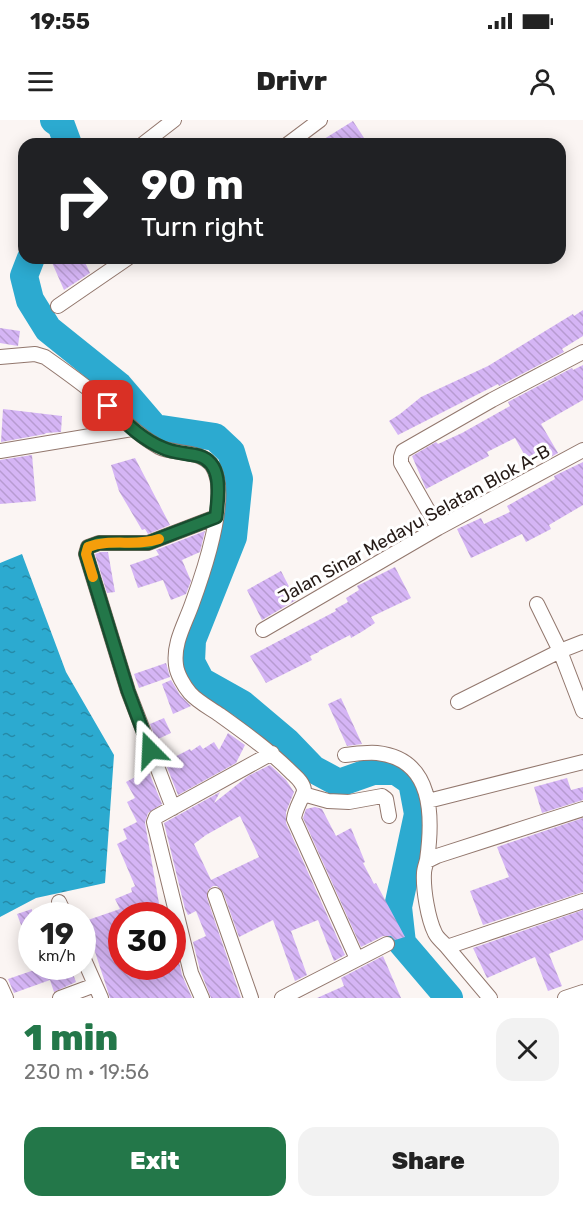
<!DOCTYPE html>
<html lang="en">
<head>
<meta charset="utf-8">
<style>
  body { margin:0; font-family:Rubik,sans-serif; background:#f2f2f2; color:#222; height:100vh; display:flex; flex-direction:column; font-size:22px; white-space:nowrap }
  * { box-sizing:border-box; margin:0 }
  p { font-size:20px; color:#767676 }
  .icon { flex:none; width:33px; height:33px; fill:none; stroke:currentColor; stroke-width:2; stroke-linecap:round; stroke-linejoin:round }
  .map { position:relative; height:878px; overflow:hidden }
  .panel { display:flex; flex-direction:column; background:#fff; flex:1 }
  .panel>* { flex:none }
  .banner { position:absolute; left:18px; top:18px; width:548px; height:126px; border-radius:18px; box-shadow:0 3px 15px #0003; background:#202124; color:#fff; overflow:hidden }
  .speed { position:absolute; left:18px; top:782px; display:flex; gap:12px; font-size:30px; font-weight:700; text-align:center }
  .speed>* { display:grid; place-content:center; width:78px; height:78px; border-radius:50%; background:#fff; box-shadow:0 3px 15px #0003; line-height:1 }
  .speed small { font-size:15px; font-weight:400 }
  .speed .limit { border:9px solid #d22; background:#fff; color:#111 }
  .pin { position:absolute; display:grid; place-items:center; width:51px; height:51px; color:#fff; margin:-26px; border-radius:12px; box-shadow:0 3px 9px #0006 }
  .me { position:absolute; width:66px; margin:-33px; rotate:339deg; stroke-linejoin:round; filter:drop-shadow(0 0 4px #0008) }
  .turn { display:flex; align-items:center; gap:21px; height:126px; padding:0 24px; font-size:27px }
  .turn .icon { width:78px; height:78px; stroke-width:2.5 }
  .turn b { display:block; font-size:42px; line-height:51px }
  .round { display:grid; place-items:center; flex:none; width:63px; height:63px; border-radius:18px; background:#f2f2f2 }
  .headline { display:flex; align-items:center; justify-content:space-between; height:102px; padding:0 24px }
  h1 { font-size:36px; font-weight:800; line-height:45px; color:#237749 }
  .primary-button { display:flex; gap:12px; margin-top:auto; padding:12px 24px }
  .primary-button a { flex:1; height:69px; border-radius:18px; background:#237749; color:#fff; font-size:24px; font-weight:800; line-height:69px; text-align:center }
  .primary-button a+a { background:#f2f2f2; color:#222 }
  .status { display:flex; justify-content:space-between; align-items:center; height:42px; padding:0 30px; background:#fff; direction:ltr }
  .status svg { height:16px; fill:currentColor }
  header { display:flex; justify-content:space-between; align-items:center; height:78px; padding:0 24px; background:#fff; font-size:27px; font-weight:800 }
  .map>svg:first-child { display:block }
  .water { fill:url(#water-ripples) }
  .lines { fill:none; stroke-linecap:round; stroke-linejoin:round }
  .river { stroke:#2caad0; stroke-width:28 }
  .building { fill:url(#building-back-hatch); fill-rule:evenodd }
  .street-casing { stroke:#92776d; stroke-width:16 }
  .street { stroke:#fff; stroke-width:14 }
  .route-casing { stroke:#174d2f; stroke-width:15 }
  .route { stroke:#237749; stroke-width:10 }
  .slow { stroke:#f59e0b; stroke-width:10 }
  .labels { text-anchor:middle; stroke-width:6; stroke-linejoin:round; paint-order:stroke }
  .street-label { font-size:18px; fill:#251a16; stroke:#fff }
</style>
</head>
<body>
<div class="status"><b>19:55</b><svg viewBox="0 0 49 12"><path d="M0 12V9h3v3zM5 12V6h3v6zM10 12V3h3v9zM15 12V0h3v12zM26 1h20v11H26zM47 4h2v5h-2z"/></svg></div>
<header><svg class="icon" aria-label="menu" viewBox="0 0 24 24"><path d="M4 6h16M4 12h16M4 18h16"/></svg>Drivr<svg class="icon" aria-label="person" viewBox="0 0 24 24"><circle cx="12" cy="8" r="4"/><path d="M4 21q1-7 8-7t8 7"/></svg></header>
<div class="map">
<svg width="583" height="878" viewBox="0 0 583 878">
  <defs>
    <pattern id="water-ripples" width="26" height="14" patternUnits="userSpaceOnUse" patternTransform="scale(1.5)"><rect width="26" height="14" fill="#2caad0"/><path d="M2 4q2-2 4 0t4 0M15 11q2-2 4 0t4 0" fill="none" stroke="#258aa8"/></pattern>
    <pattern id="building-back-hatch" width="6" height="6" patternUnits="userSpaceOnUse" patternTransform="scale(1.5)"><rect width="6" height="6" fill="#d5b5f5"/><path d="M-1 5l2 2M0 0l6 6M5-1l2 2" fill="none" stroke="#b79bd1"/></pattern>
  </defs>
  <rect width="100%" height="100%" fill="#fbf5f3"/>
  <path class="water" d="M22,434L66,552L114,635L105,763L36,778L0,797V443Z"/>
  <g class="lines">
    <path class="river" d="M54,0L61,5L68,24
      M31,138L24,156L30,180L48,209L119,266L155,308L215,317L231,332L239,359L233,417L192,520L191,542L201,561L242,584L287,622L313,649L339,663L373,651H396L412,662L418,694L398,787L402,823L449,878"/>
  </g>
  <path class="building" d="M353,1L368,24H316Z
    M50,138H83L90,153L64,170Z
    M583,190V216L562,229L564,232L499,266L498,264L398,315L389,301L400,294L421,277L488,246L573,194L574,196Z
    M0,208L20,211L18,226L0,223Z
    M583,245V280L541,304L558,333L544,341L542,336L529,343L515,318L487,332L489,336L426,369L412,336L436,322L438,324L462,313L510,286L508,282L572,248L573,250Z
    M3,289L62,296L61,312L46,313L45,314L1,322Z
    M32,335L36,381L0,384V340Z
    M135,338L170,405L148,414L145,409L142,410L119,371L111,345Z
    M583,342V385L549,405L551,409L526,422L522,414L471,438L457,409L481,398L484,404L510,392L507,386L555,359L554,356Z
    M205,411L200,432L182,440L191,461L186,474L171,480L163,460L138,468L130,445L159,435L156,430Z
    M101,432H108L115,472L107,473L95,434Z
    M395,447L411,478L371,497L375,503L363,511L351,518L350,515L319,531V532L310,536L312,540L266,563L250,536L336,491L335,489L348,482L346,478L359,470L357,466Z
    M281,451L296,480L262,500L247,470Z
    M166,543L170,557L139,568L134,554Z
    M171,560L180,575L191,586L173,594L162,564Z
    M341,578L362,624L347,626L328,584Z
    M164,598L171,613L156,620L150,604Z
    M228,613L245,625L236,643L178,675L165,642L190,629L191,631L200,625L203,629L214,622L219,630Z
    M270,645L286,660L294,672L286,692V703L345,835L334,841L318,800L291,811L307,855L295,861L273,800L239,817L223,772L217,766H213L208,770L207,778L241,878H211L200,850L193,822L206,816L196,791L188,795L185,789L164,703L220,672L214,683L248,656ZM240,696L259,737L211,760L194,724L206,715Z
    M148,650L162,684L148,693L145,703L161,795L122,794V846H172V829L176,828L182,855L192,878H110L85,801L120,789L115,779L132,772L131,768L135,766L117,724L127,719L123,709L137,702L127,682L135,678L126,662Z
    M567,658L571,670L583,667V680L542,693L534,667Z
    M315,687L322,689L336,716L351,708L365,742L363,743L374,764L376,763L405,817L395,820L391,816H383L361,827L303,698L306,689Z
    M583,698V772L483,805L470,771L509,757L497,727Z
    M32,789V828L30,829L17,794Z
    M583,790V820L549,834L562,866L548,871L535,837L487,858L473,828Z
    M383,836L401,878H317L344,866L341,858Z
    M46,846H70L76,862L54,872L50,860L14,873L8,859Z"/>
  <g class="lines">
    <g class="street-casing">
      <path id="street" d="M143,24L174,0
        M288,24L320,0
        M58,186L128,138
        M0,237L35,234L45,237C62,249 79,261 96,275C117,293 134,313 159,327C175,335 202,329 213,347C230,376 203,454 192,484C185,504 173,523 176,545C177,554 184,566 190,573C198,582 210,588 220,595C245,613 269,630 291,652C296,657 303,662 304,670C304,676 295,688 294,699L357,839
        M0,331L132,309
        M438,408L401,343V337L403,331L492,280L583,232
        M537,484L560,531L583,591
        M263,510L438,408L583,330
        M458,582L560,531L583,522
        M345,635C355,634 367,632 377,633C434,639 433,697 427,740C426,744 424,749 424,753C423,769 428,799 435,813C437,818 443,822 447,827L583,781
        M303,674L328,681L349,682L382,676L386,679L389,696
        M428,681L583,642
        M173,688L128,571L86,434L88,427L99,423H148L216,397
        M427,741L437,736L583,689
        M215,775L251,878
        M59,782L65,795
        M447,827L490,878
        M82,835L101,878
        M0,865L6,878
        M60,878L95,865
        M202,878L191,853L154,702L156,697L272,633
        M282,878L387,824
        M565,878L583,872"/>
    </g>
    <use href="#street" class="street"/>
  </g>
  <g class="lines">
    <g class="route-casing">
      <path id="route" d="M108,286C125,302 141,319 163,328C173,333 187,333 199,336C224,343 218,377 216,397L148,423H99L88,427L86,434L128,571L150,630"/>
    </g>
    <use href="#route" class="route"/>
    <path class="slow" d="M93,457L86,434L88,427C111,418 136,427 159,419"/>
  </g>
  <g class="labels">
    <g class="street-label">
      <text transform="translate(414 404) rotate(-29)" y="6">Jalan Sinar Medayu Selatan Blok A-B</text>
    </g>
  </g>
</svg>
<div class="speed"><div>19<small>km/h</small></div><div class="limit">30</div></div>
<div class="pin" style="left:108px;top:286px;background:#d93025"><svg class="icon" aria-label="arrive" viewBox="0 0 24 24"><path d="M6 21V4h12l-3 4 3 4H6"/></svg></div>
<svg class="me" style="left:150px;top:630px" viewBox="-20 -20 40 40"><path d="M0-17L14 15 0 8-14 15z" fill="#237749" stroke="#fff" stroke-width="4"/></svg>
<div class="banner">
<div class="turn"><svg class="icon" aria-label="right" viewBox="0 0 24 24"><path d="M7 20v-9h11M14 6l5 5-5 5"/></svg><div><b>90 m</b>Turn right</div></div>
</div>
</div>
<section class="panel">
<div class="headline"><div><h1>1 min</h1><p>230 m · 19:56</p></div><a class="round"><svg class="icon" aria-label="close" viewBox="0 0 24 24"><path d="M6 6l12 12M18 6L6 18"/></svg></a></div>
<div class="primary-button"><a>Exit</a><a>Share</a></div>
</section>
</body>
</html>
